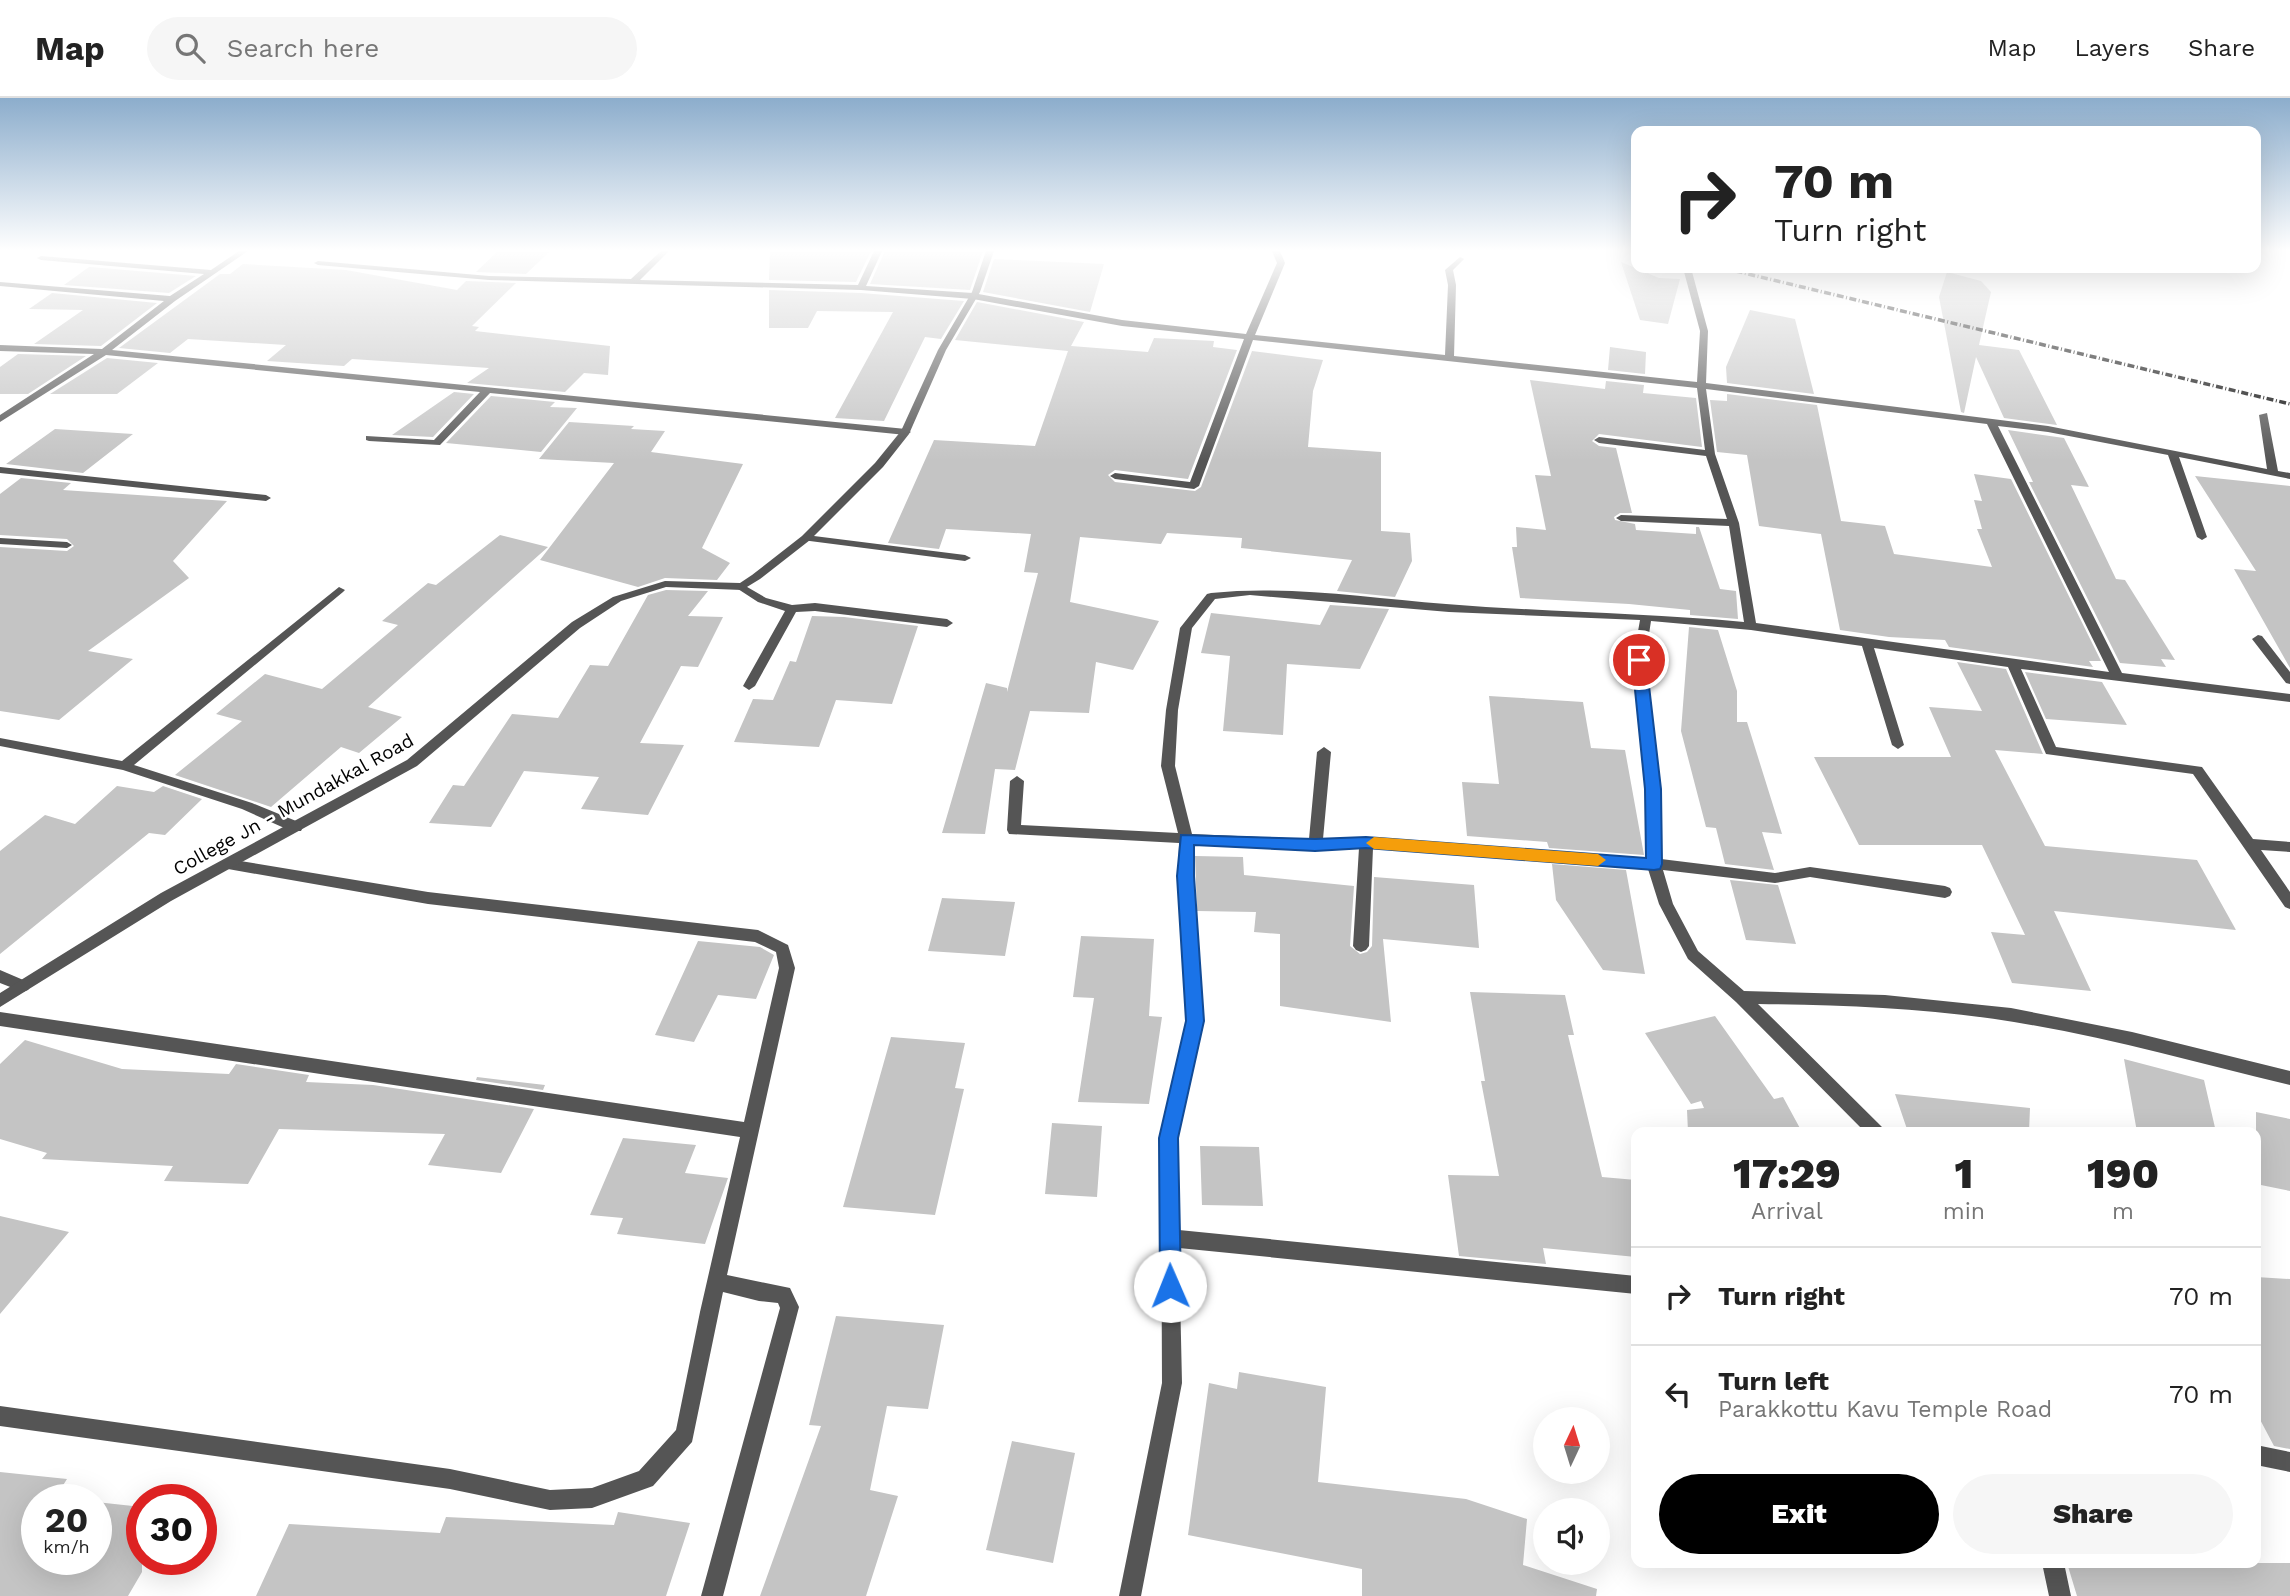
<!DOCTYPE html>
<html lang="en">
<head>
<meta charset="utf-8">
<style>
  body { margin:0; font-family:"Work Sans",sans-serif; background:#f6f6f6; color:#222; height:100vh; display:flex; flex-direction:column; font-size:26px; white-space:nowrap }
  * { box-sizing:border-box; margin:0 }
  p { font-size:23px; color:#767676 }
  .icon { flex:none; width:38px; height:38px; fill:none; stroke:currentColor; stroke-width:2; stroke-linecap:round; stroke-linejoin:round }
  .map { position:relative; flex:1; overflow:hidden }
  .sheet { position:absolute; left:1631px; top:1029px; width:630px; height:441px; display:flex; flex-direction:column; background:#fff; border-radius:14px; box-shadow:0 7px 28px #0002 }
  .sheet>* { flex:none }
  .banner { position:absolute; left:1631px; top:28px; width:630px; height:147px; border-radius:14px; box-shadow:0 7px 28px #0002; background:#fff; color:#222; overflow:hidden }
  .needle { width:46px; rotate:4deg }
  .buttons { position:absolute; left:1533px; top:1309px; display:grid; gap:14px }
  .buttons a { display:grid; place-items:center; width:77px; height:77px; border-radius:50%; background:#fff; box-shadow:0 7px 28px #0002; font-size:35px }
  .speed { position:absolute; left:21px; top:1386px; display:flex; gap:14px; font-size:35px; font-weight:700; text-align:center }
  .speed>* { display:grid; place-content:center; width:91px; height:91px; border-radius:50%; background:#fff; box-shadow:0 7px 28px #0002; line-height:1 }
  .speed small { font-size:18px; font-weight:400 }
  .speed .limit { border:10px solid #d22; background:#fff; color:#111 }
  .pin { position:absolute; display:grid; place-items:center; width:60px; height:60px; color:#fff; margin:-30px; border:4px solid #fff; border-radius:50%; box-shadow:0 2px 7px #0007 }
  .me { position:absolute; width:77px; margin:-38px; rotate:359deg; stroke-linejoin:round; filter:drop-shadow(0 0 5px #0008) }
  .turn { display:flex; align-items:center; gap:24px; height:147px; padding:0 28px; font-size:32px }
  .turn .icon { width:91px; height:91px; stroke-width:2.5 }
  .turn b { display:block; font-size:49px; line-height:60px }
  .eta { display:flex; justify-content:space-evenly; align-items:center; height:119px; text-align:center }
  .eta b { font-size:42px; font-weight:800; line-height:49px }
  .action { display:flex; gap:14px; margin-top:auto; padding:14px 28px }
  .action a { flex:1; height:80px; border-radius:42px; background:#000; color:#fff; font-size:28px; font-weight:800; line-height:80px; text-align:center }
  .action a+a { background:#f6f6f6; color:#222 }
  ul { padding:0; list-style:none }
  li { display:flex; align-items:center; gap:21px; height:98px; padding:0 28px; border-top:2px solid #e0e0e0 }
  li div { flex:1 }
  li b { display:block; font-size:26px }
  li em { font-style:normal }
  header { display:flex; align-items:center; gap:42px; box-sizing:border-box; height:98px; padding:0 35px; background:#fff; border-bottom:2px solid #e0e0e0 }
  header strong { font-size:33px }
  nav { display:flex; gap:38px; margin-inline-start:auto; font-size:24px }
  .search { width:490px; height:63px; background:#f6f6f6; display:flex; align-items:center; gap:18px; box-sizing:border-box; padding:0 24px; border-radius:38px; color:#767676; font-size:26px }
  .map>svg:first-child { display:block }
  .building { fill:#c4c4c4 }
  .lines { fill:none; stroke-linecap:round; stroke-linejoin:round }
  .minor { fill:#555; fill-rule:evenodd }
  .tertiary { fill:#555; fill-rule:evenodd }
  .rail { stroke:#000; stroke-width:3.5; stroke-dasharray:7 2.5 1 2.5; stroke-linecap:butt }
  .route { fill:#1a73e8; stroke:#114b97; stroke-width:2 }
  .slow { fill:#f59e0b }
  .labels { text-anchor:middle; stroke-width:5; stroke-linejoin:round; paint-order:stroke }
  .street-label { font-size:19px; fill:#000; stroke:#fff }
</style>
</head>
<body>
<header>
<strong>Map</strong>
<div class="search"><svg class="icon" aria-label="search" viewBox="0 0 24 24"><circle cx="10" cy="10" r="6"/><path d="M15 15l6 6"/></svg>Search here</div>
<nav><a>Map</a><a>Layers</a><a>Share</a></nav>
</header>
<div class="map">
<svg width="2290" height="1498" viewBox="0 0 2290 1498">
  <rect width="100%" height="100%" fill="#fff"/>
  <path class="building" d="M498,153H550L526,176L476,174Z
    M770,153H871L856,184L769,182Z
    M885,153H983L970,192L870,186Z
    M994,161L1104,166L1090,214L983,194Z
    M1621,164L1659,180L1680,181L1668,226L1640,222Z
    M243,166L346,172L457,192L466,183L516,185L472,228L479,229L475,233L610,248L608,277L584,275L565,294L467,285L489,270L352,261L344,268L267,263L286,247L188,241L170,255L119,250L220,176H230Z
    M89,169H90L196,178L169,195L64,187Z
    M1947,174L1981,183L1991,194L1979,247L2019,252L2057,327L2004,320L1976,259L1964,315L1961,314L1939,199Z
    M769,192L861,195L964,203L941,241L925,239L884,323L835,320L893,214L817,213L808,230H769Z
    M52,195L157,205L101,248L34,246L83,212L29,211Z
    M977,204L1084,224L1071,248L1148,254L1154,240L1214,243L1213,249L1237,252L1188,381L1115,372L1108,377L1115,384L1195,393L1201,389L1252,253L1323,262L1313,293L1308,349L1381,354V433L1410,435L1412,463L1395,499L1337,493L1352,462L1241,450L1242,440L1167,435L1161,446L1080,439L1070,504L1159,523L1133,572L1096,564L1089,615L1030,613L1015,672L995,671L985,736L942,735L986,585L1007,590V594L1038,475L1024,474L1031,436L946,431L939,451L888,445L934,342L1035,348L1068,253L955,242Z
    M1750,212L1795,221L1814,296L1727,285L1726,269Z
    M1610,249L1646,254L1645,276L1608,272Z
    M18,256L86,258L28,296H0V269Z
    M107,260L158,265L117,296H50Z
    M1530,282L1605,291L1606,283L1644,287L1643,295L1696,300L1702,349L1599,336L1592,343L1599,348L1616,350L1632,415H1620L1614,419L1615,422L1635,426L1636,432L1696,436V429H1699L1720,491L1736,493L1738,521L1690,517V512L1629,506L1520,500L1512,449H1517L1516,429L1546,432L1535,377L1551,378Z
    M454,294L474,296L433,339L392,337Z
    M1727,296L1817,307L1841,423L1885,428L1894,456L1992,469L1977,431H1982L1974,402L1982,403L1974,376L2011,381L2101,563H2089L2093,569L1949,549L1945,542L1889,539L1840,532L1821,436L1759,428L1747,357L1717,354L1710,302L1727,303Z
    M491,298L555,304L550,309L577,310L541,354L446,345Z
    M569,324L634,328L631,331L665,333L651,354L743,366L702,450L730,465L717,482L665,480L638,489L540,462L614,365L539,361Z
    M55,331L133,336L83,375L6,366Z
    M2008,332L2064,340L2089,389L2071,387L2116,481L2125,482L2175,562L2161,561L2166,569L2120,565L2029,384H2033Z
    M2195,378L2290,388V570L2234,471L2256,473Z
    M21,380L71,385L63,392L227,403L173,463L189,480L88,553L133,561L59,622L0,613V449L67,453L74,448L67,441L0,437V396Z
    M500,437L548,449L368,609L402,619L359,655L341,649L271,709L175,677L242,623L216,616L265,576L322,591L398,527L382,523L428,485L436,487Z
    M666,492L708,493L688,518L723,519L698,569L681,568L640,645L684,647L648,717L581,711L599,679L524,673L491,729L429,725L453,687L464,688L512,616L558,620L590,567L608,568L648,497Z
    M1330,507L1389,511L1360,571L1287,566L1283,637L1223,633L1230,558L1201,555L1211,515L1320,527Z
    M812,518L844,519L918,528L892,606L836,602L819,649L734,644L753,601L773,602L790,563L796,564Z
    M1689,529L1718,532L1737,593V624H1747L1782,736L1762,734L1774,772L1725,766L1716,730L1706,729L1681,633Z
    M1957,564L2006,571L2043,656L1995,652L2045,748L2197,762L2236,832L2054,813L2091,893L2012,885L1991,834L2025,837L1982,747H1859L1814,659H1951L1929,609L1982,613Z
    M2025,574L2102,584L2127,627L2046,621Z
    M1489,598L1583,604L1591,650L1625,652L1644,757L1549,750L1547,744L1467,738L1462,684L1499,686Z
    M117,688L154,694L163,688L202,701L165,737L149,735L0,856V753L45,717L75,726Z
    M1195,758L1243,759L1244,777L1354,788L1350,848L1360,856L1367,854L1372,848L1374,779L1474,787L1479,850L1383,841L1391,924L1280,908V836L1254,834L1256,814L1197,813Z
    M1552,766L1626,772L1645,876L1603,872L1556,802Z
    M1730,782L1778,787L1796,846L1746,842Z
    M942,800L1015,804L1005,858L928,853Z
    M1081,838L1154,841L1149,918L1162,919L1149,1006L1078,1004L1094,900L1073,899Z
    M698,843L760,849L774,857L756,901L718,897L694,944L655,937Z
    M1470,894L1565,897L1574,937H1568L1602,1079L1636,1082V1159L1543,1150L1546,1166L1459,1158L1448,1077L1499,1078L1481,983H1485Z
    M1715,918L1774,1001L1783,999L1802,1034H1688L1687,1012L1704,1010L1701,1003L1691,1006L1645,935Z
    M891,939L965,945L955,990L964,991L935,1117L843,1109Z
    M25,942L122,971L229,976L236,966L309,977L306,984L373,987L534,1011L501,1075L428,1067L445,1036L279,1031L248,1086L164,1083L173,1068L42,1061L47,1055L0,1041V966Z
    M2124,961L2204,982L2216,1034H2137Z
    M477,979L545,987L543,992L476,982Z
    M1895,996L2030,1010L2029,1034H1908Z
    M2256,1014L2290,1021V1093L2256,1086Z
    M1052,1025L1102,1028L1097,1099L1045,1096Z
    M623,1040L696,1047L685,1075L728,1080L705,1146L617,1136L623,1120L590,1117Z
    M1200,1048L1259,1049L1263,1108L1202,1107Z
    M0,1118L69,1134L0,1216Z
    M2256,1179L2290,1181V1351L2274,1348L2256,1314Z
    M836,1218L944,1227L928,1311L887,1308L870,1392L898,1398L866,1498H760L821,1328L809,1327Z
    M1239,1274L1326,1289L1318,1384L1466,1401L1527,1421L1523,1467L1597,1491L1596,1498H1362V1471L1188,1437L1209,1285L1237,1291Z
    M1012,1343L1075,1355L1053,1465L986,1452Z
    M0,1374L67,1381L55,1400L76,1402H37V1461H96V1404L142,1409V1474L128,1498H0Z
    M618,1414L690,1425L666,1498H256L289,1426L440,1435L446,1419L614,1427Z
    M2067,1465H2290V1498H2077Z"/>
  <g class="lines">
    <path class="minor" d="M239,153H248L175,203L112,252L906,331L911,334L906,337L490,295L440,347L369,343L366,342V338L434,342L480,294L106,257L0,324V317L94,256L0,253V247L102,251L164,203L0,188V184L170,198L204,176L41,162L37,160L41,158L211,172Z
      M661,153H669L640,182L858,187L874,153H882L866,188L973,195L1122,222L1246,236L1277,165L1272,153H1280L1285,165L1255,237L1445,257L1448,187L1445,172L1460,159L1464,161L1453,172L1456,187L1454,258L1697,284L1700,233L1683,170H1691L1708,233L1706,285L2048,328L2267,371L2259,317L2267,315L2278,373L2290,375V381L2179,359L2207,439L2202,442L2197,439L2168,357L2048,334L1998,328L2122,575L2290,596V604L2021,571L2056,649L2202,669L2253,741L2290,744V754L2261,752L2290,794V811L2285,809L2193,676L2046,656L2008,569L1874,550L1904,647L1898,651L1892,647L1862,548L1751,532L1651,523L1645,562L1660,691L1661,761L1775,775L1810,769L1945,788L1950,790L1952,794L1950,798L1945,800L1810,779L1775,785L1663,772L1673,806L1698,853L1744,893L1885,897L2011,910L2132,934L2290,973V987C2198,965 2107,939 2014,924C1929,910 1843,907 1758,906L1882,1029L1884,1034H1865L1736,904L1688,861L1659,806L1648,771L1373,750L1369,848L1366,852L1361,854L1356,852L1353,848L1359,750L1315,752L1193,746L1192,778L1203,923L1177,1040L1179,1132L1636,1178V1196L1179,1150L1182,1285L1141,1498H1119L1162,1285L1161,1040L1187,923L1178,778L1179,745L1009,736L1007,732L1010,683L1017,678L1024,683L1021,727L1178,735L1161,668L1166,612L1180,530L1207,496L1211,495C1288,487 1368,500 1446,506C1545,514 1645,515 1744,524L1729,428L1621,423L1616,420L1621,417L1727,421L1706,358L1599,345L1594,342L1599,339L1705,352L1697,290L1253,242L1199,388L1194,391L1115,381L1110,378L1115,375L1190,384L1244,241L1122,228L973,201L861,192L489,182L318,167L314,165L318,163L489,178L631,181ZM1706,291L1987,326L2109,574L1756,525L1739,425L1715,356ZM1250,497L1449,514L1640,522L1633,562L1646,691L1647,760L1366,739L1323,741L1331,654L1324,649L1317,654L1309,741L1192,736L1175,668L1178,612L1192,530L1215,501Z
      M0,369L266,397L271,400L266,403L0,375Z
      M806,437L965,457L971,460L965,463L802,442L801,440Z
      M0,440L67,444L72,447L67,450L0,446Z
      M742,486L766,500L792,507L815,505L947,521L953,525L947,529L815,513L796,514L755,588L749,592L743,588L785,513L758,504L738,491V487Z
      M339,489L345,492L343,494L134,667L252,705L301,725L303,729L301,733H291L242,711L123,672L0,648V640L122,663Z
      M2258,537L2262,538L2290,574V586L2286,585L2252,541Z
      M228,761L428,794L758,832L788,847L795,870L727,1177L790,1190L799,1209L723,1498H701L780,1210L778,1205L759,1203L723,1194L692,1344L653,1388L592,1410L550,1412L450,1391L0,1328V1308L450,1371L550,1392L592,1390L639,1373L676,1332L700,1214L740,1039L0,928V914L744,1024L779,870L776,854L755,844L428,806L228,771L223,770L221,766L223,762Z
      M0,872L28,884L31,888L28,892L23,894L0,885Z
      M2256,1347L2290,1354V1374L2256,1367Z
      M2042,1465H2064L2071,1498H2049Z"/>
    <path class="tertiary" d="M986,153H994L980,194L946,252L909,336L883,369L810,442L760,481L742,492L666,489L621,503L580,530L417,668L171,803L0,909V895L161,795L407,662L572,524L613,499L665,483L740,485L752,477L802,438L875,365L901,333L938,252L972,194Z"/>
    <path class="rail" d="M1723,170L2290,306"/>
  </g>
  <linearGradient id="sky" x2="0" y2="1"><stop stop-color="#8cadcc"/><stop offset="0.42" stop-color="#fff"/><stop offset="1" stop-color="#fff" stop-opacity="0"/></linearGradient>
  <rect width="2290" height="363" fill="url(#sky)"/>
  <path class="route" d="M1639,557L1646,562L1661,691L1662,766L1660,771L1654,772L1366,750L1315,753L1194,747V778L1204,923L1178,1040L1181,1188L1177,1196L1170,1199L1163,1196L1160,1188L1159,1040L1186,923L1177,778L1181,737L1315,741L1366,739L1646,760L1645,691L1632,562Z"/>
  <path class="slow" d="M1374,739L1598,756L1606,762L1598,768L1374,751L1366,745Z"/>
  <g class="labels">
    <g class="street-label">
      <text transform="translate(293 706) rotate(-29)" y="7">College Jn - Mundakkal Road</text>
    </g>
  </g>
</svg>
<div class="buttons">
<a><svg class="needle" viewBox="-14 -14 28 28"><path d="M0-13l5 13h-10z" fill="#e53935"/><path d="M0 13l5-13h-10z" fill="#767676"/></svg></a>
<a><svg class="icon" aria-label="sound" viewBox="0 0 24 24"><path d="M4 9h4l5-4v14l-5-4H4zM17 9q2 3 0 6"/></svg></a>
</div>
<div class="speed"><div>20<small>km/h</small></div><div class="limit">30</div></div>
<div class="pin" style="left:1639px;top:562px;background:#d93025"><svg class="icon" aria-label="arrive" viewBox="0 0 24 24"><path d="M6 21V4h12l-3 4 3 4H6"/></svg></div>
<svg class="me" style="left:1170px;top:1188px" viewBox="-20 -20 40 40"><circle r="19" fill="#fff"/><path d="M0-13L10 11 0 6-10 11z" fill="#1a73e8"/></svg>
<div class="banner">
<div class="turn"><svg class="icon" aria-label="right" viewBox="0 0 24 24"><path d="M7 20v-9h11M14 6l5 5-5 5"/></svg><div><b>70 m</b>Turn right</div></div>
</div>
<section class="sheet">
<div class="eta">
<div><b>17:29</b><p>Arrival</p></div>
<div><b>1</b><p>min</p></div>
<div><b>190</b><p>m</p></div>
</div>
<ul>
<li><svg class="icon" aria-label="right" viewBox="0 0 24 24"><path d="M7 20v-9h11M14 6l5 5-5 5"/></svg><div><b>Turn right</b></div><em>70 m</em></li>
<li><svg class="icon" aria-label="left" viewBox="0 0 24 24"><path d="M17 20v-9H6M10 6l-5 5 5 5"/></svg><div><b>Turn left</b><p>Parakkottu Kavu Temple Road</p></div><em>70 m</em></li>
</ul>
<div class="action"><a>Exit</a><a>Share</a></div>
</section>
</div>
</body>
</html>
